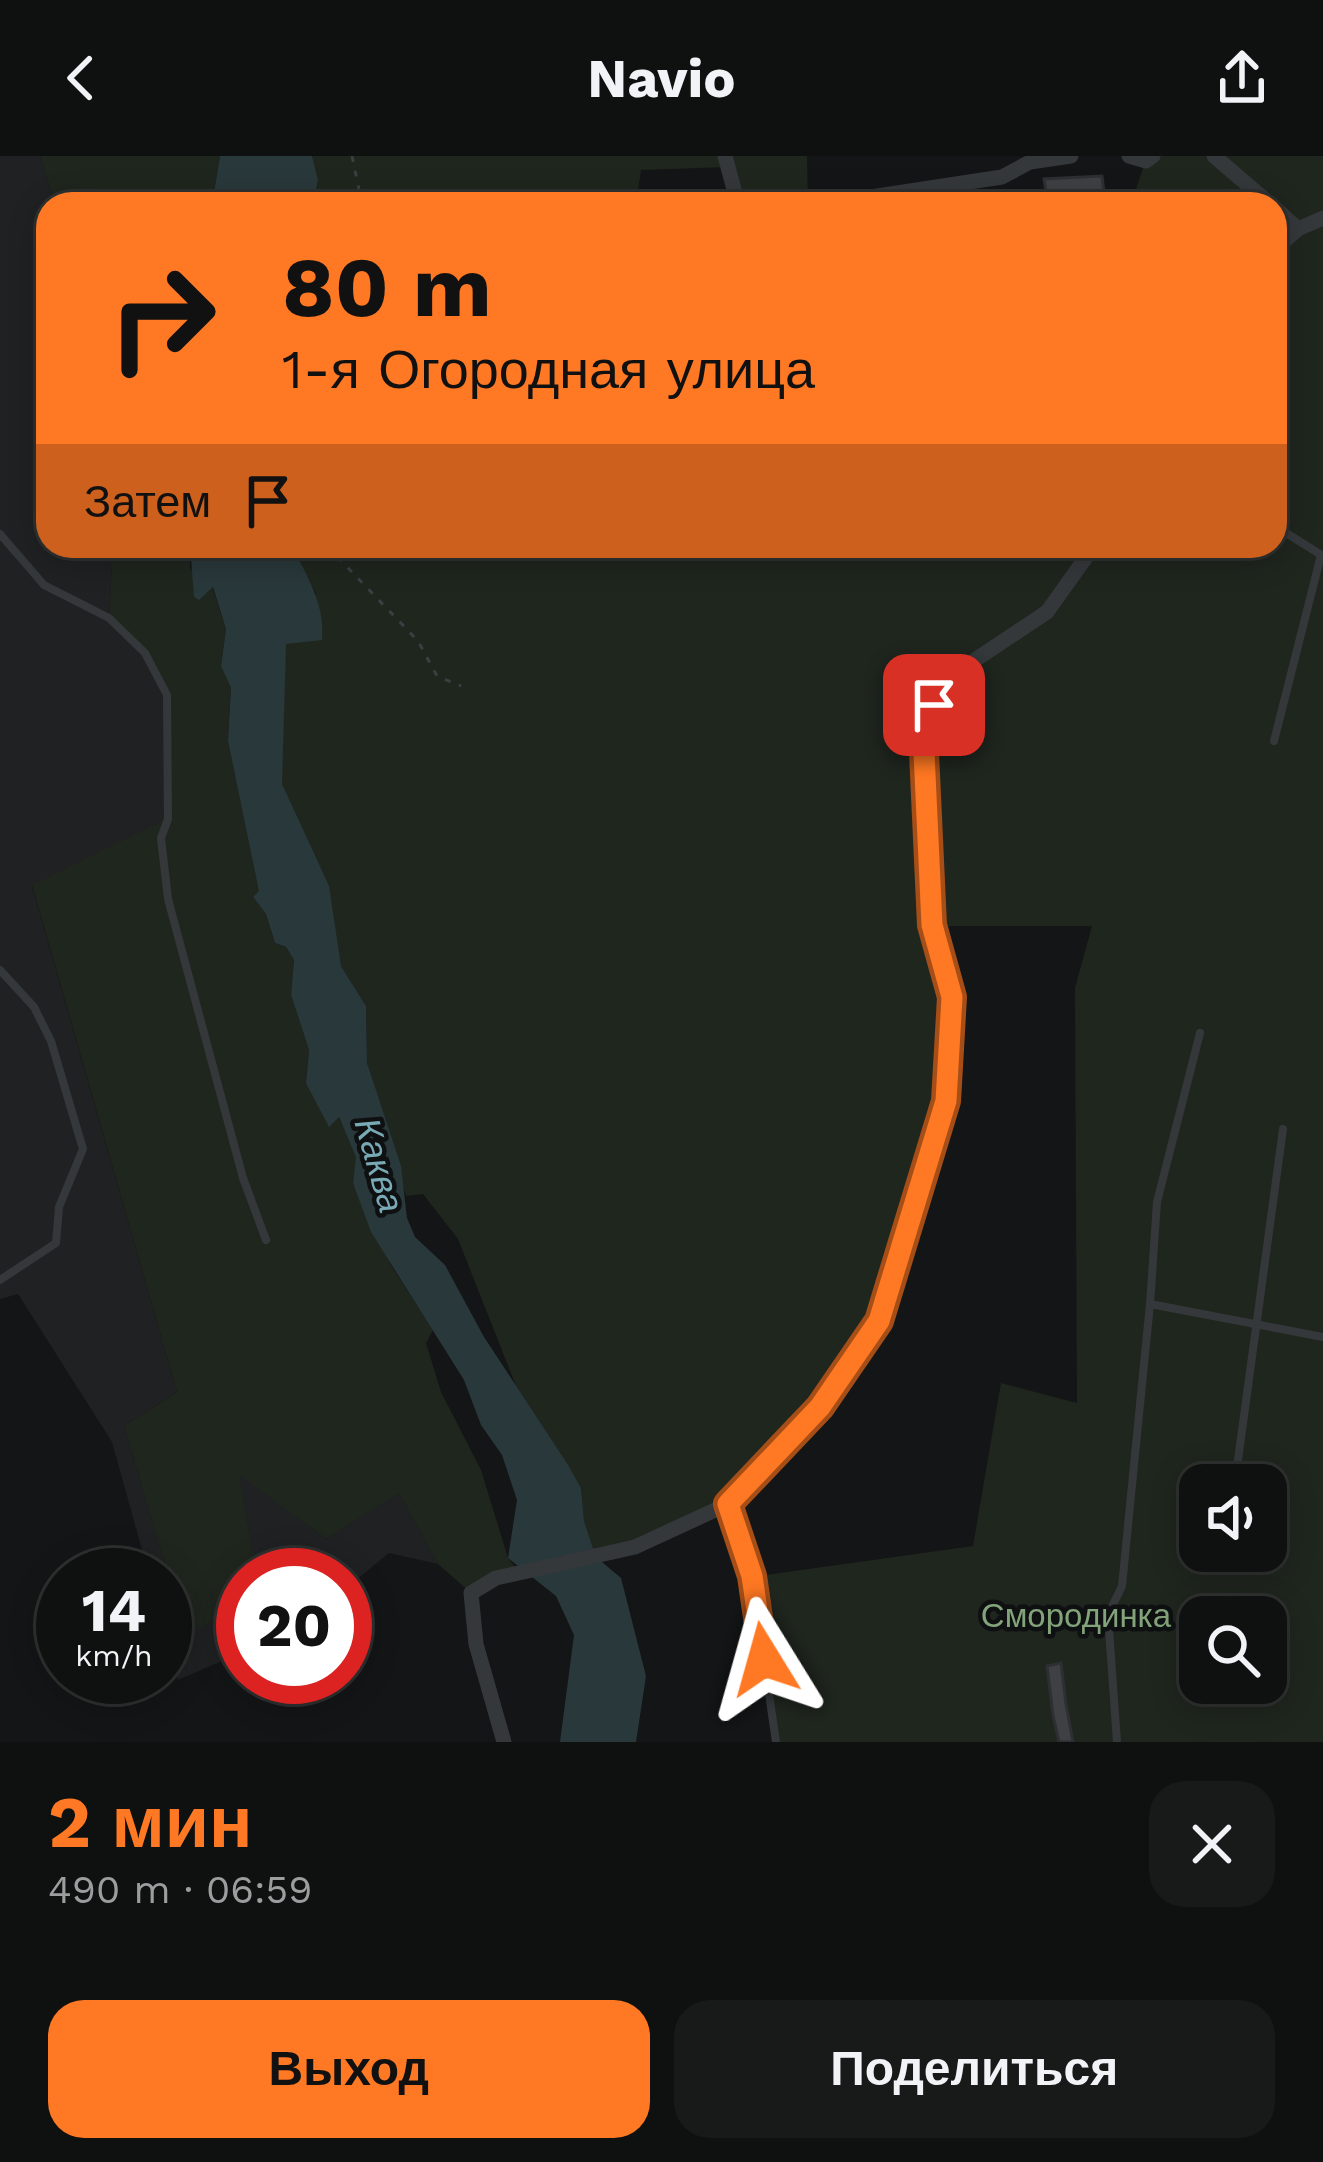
<!DOCTYPE html>
<html lang="ru">
<head>
<meta charset="utf-8">
<style>
  body { margin:0; font-family:"Work Sans",sans-serif; background:#181919; color:#f1f3f6; height:100vh; display:flex; flex-direction:column; font-size:45px; white-space:nowrap }
  * { box-sizing:border-box; margin:0 }
  p { font-size:39px; color:#9b9d9f }
  .icon { flex:none; width:66px; height:66px; fill:none; stroke:currentColor; stroke-width:2; stroke-linecap:round; stroke-linejoin:round }
  .map { position:relative; height:1586px; overflow:hidden }
  .side { display:flex; flex-direction:column; background:#0f1010; flex:1 }
  .side>* { flex:none }
  .hud { position:absolute; left:36px; top:36px; width:1251px; height:366px; border-radius:36px; box-shadow:0 6px 30px #0003,0 0 0 3px #2f3030; background:#ff7823; color:#111; overflow:hidden }
  .buttons { position:absolute; left:1179px; top:1308px; display:grid; gap:24px }
  .buttons a { display:grid; place-items:center; width:108px; height:108px; border-radius:24px; background:#0f1010; box-shadow:0 6px 30px #0003,0 0 0 3px #2f3030; font-size:60px }
  .speed { position:absolute; left:36px; top:1392px; display:flex; gap:24px; font-size:60px; font-weight:700; text-align:center }
  .speed>* { display:grid; place-content:center; width:156px; height:156px; border-radius:50%; background:#0f1010; box-shadow:0 6px 30px #0003,0 0 0 3px #2f3030; line-height:1 }
  .speed small { font-size:30px; font-weight:400 }
  .speed .limit { border:18px solid #d22; background:#fff; color:#111 }
  .pin { position:absolute; display:grid; place-items:center; width:102px; height:102px; color:#fff; margin:-51px; border-radius:24px; box-shadow:0 6px 18px #0006 }
  .me { position:absolute; width:132px; margin:-66px; rotate:352deg; stroke-linejoin:round; filter:drop-shadow(0 0 9px #0008) }
  .turn { display:flex; align-items:center; gap:42px; height:252px; padding:0 48px; font-size:54px }
  .turn .icon { width:156px; height:156px; stroke-width:2.5 }
  .turn b { display:block; font-size:84px; line-height:102px }
  .then { display:flex; align-items:center; height:114px; padding:0 48px; background:#0003; gap:24px; font-size:45px }
  .round { display:grid; place-items:center; flex:none; width:126px; height:126px; border-radius:36px; background:#181919 }
  .overview { display:flex; align-items:center; justify-content:space-between; height:204px; padding:0 48px }
  h1 { font-size:72px; font-weight:700; line-height:90px; color:#ff7823 }
  .primary-button { display:flex; gap:24px; margin-top:auto; padding:24px 48px }
  .primary-button a { flex:1; height:138px; border-radius:36px; background:#ff7823; color:#111; font-size:48px; font-weight:700; line-height:138px; text-align:center }
  .primary-button a+a { background:#181919; color:#f1f3f6 }
  header { display:flex; justify-content:space-between; align-items:center; height:156px; padding:0 48px; background:#0f1010; font-size:54px; font-weight:700 }
  .map>svg:first-child { display:block }
  .built { fill:#202123 }
  .green { fill:#1f261e; fill-rule:evenodd }
  .water { fill:#29383b }
  .building { fill:#3e4044; stroke:#2e2f32; stroke-width:3 }
  .lines { fill:none; stroke-linecap:round; stroke-linejoin:round }
  .path { stroke:#3b3f42; stroke-width:3; stroke-dasharray:6 9; stroke-linecap:butt }
  .lane { stroke:#35383b; stroke-width:8 }
  .street { stroke:#35383b; stroke-width:15 }
  .route-casing { stroke:#a64e17; stroke-width:30 }
  .route { stroke:#ff7823; stroke-width:21 }
  .labels { text-anchor:middle; stroke-width:9; stroke-linejoin:round; paint-order:stroke }
  .park-label { font-size:33px; fill:#83a47a; stroke:#0f1011 }
  .water-label { font-size:36px; font-style:italic; fill:#78aab6; stroke:#0f1011 }
</style>
</head>
<body>
<header><svg class="icon" aria-label="back" viewBox="0 0 24 24"><path d="M15 5l-7 7 7 7"/></svg>Navio<svg class="icon" aria-label="share" viewBox="0 0 24 24"><path d="M12 15V3M7 8l5-5 5 5M5 13v7h14v-7"/></svg></header>
<div class="map">
<svg width="1323" height="1586" viewBox="0 0 1323 1586">
  <rect width="100%" height="100%" fill="#141516"/>
  <path class="built" d="M0,0H40L55,48H48V390H113L109,461L145,497L167,539L168,663L32,730L177,1236L124,1270L186,1478L243,1451V1496L178,1524L165,1478V1419H149L112,1286L18,1138L0,1143Z
    M238,1317L326,1383L399,1336L438,1408L389,1397L345,1433V1419H257Z"/>
  <path class="green" d="M40,0H220L212,48H55Z
    M312,0H807L808,48H738L726,11L641,14L636,48H313L318,24Z
    M1129,0H1323V1586H776L752,1421L973,1390L1001,1227L1077,1247L1075,832L1092,770H933L952,841L946,945L879,1165L820,1251L728,1348L596,1401L584,1365L581,1332L516,1230L458,1083L423,1038L406,1040L367,907L366,850L341,810L282,628L281,542L286,487L316,438L292,390H1275V48H1131L1145,6ZM1200,1329H1266V1395H1200ZM1200,1461H1266V1527H1200Z
    M113,390H190V412L212,430L226,473L221,509L231,532L228,585L260,735L253,741L266,758L275,787L286,791L294,804L291,839L309,894L306,927L338,960L357,1001L353,1027L391,1109L433,1174L426,1187L441,1236L481,1314L508,1402L518,1415L471,1437L438,1408L399,1337L326,1383L239,1319L257,1419H243V1451L186,1479L124,1270L177,1236L32,729L168,662C167,565 184,534 109,462Z"/>
  <path class="water" d="M220,0H312L318,24L313,48H212Z
    M190,390H292C308,422 325,448 322,484L286,488L282,628L329,730L341,810L366,850L367,907L401,1010L407,1062L415,1081L445,1109L484,1181L568,1309L581,1332L584,1365L596,1401L621,1422L646,1520L636,1586H560L574,1479L556,1440L508,1402L517,1344L502,1299L481,1269L464,1224L371,1076L353,1027L356,1001L339,961L329,971L306,927L309,894L291,839L294,804L286,791L275,787L266,758L253,741L259,735L228,585L231,532L221,510L226,473L213,431L199,444L194,441Z"/>
  <path class="building" d="M1102,20L1104,37L1047,45L1044,23Z
    M1061,1507L1066,1548L1073,1586H1059L1053,1560L1047,1510Z"/>
  <g class="lines">
    <path class="path" d="M352,0L362,48
      M327,390L418,485L437,520L461,530"/>
    <path class="lane" d="M1275,370L1323,400
      M0,378L44,429L109,462L145,497L167,539L168,663L161,682L168,743L243,1022L266,1084
      M1274,585L1321,399
      M0,814L34,851L51,885L83,993L59,1051L56,1087L0,1124
      M1150,1148L1157,1046L1200,877
      M1235,1326L1283,973
      M728,1349L752,1421L776,1586
      M1117,1586L1108,1459L1122,1430L1150,1148L1323,1181"/>
    <path class="street" d="M725,0L738,48
      M1129,0L1146,5L1153,0
      M1214,0L1270,48
      M825,48L1002,21L1030,6L1071,0
      M1275,52L1298,73
      M1275,93L1298,73L1323,62
      M504,1586L476,1488L471,1437L496,1422L635,1391L728,1348L820,1251L879,1165L946,945L952,841L933,769L923,575L945,524L1047,456L1094,390"/>
  </g>
  <g class="lines">
    <g class="route-casing">
      <path id="route" d="M764,1503L752,1420L728,1348L820,1251L879,1165L946,945L952,841L932,769L923,575L934,549"/>
    </g>
    <use href="#route" class="route"/>
  </g>
  <g class="labels">
    <g class="park-label">
      <text x="1076" y="1471">Смородинка</text>
    </g>
    <g class="water-label">
      <text transform="translate(380 1009) rotate(74)" y="13">Каква</text>
    </g>
  </g>
</svg>
<div class="buttons">
<a><svg class="icon" aria-label="sound" viewBox="0 0 24 24"><path d="M4 9h4l5-4v14l-5-4H4zM17 9q2 3 0 6"/></svg></a>
<a><svg class="icon" aria-label="search" viewBox="0 0 24 24"><circle cx="10" cy="10" r="6"/><path d="M15 15l6 6"/></svg></a>
</div>
<div class="speed"><div>14<small>km/h</small></div><div class="limit">20</div></div>
<div class="pin" style="left:934px;top:549px;background:#d93025"><svg class="icon" aria-label="arrive" viewBox="0 0 24 24"><path d="M6 21V4h12l-3 4 3 4H6"/></svg></div>
<svg class="me" style="left:764px;top:1503px" viewBox="-20 -20 40 40"><path d="M0-17L14 15 0 8-14 15z" fill="#ff7823" stroke="#fff" stroke-width="4"/></svg>
<div class="hud">
<div class="turn"><svg class="icon" aria-label="right" viewBox="0 0 24 24"><path d="M7 20v-9h11M14 6l5 5-5 5"/></svg><div><b>80 m</b>1-я Огородная улица</div></div>
<div class="then">Затем<svg class="icon" aria-label="arrive" viewBox="0 0 24 24"><path d="M6 21V4h12l-3 4 3 4H6"/></svg></div>
</div>
</div>
<section class="side">
<div class="overview"><div><h1>2 мин</h1><p>490 m · 06:59</p></div><a class="round"><svg class="icon" aria-label="close" viewBox="0 0 24 24"><path d="M6 6l12 12M18 6L6 18"/></svg></a></div>
<div class="primary-button"><a>Выход</a><a>Поделиться</a></div>
</section>
</body>
</html>
